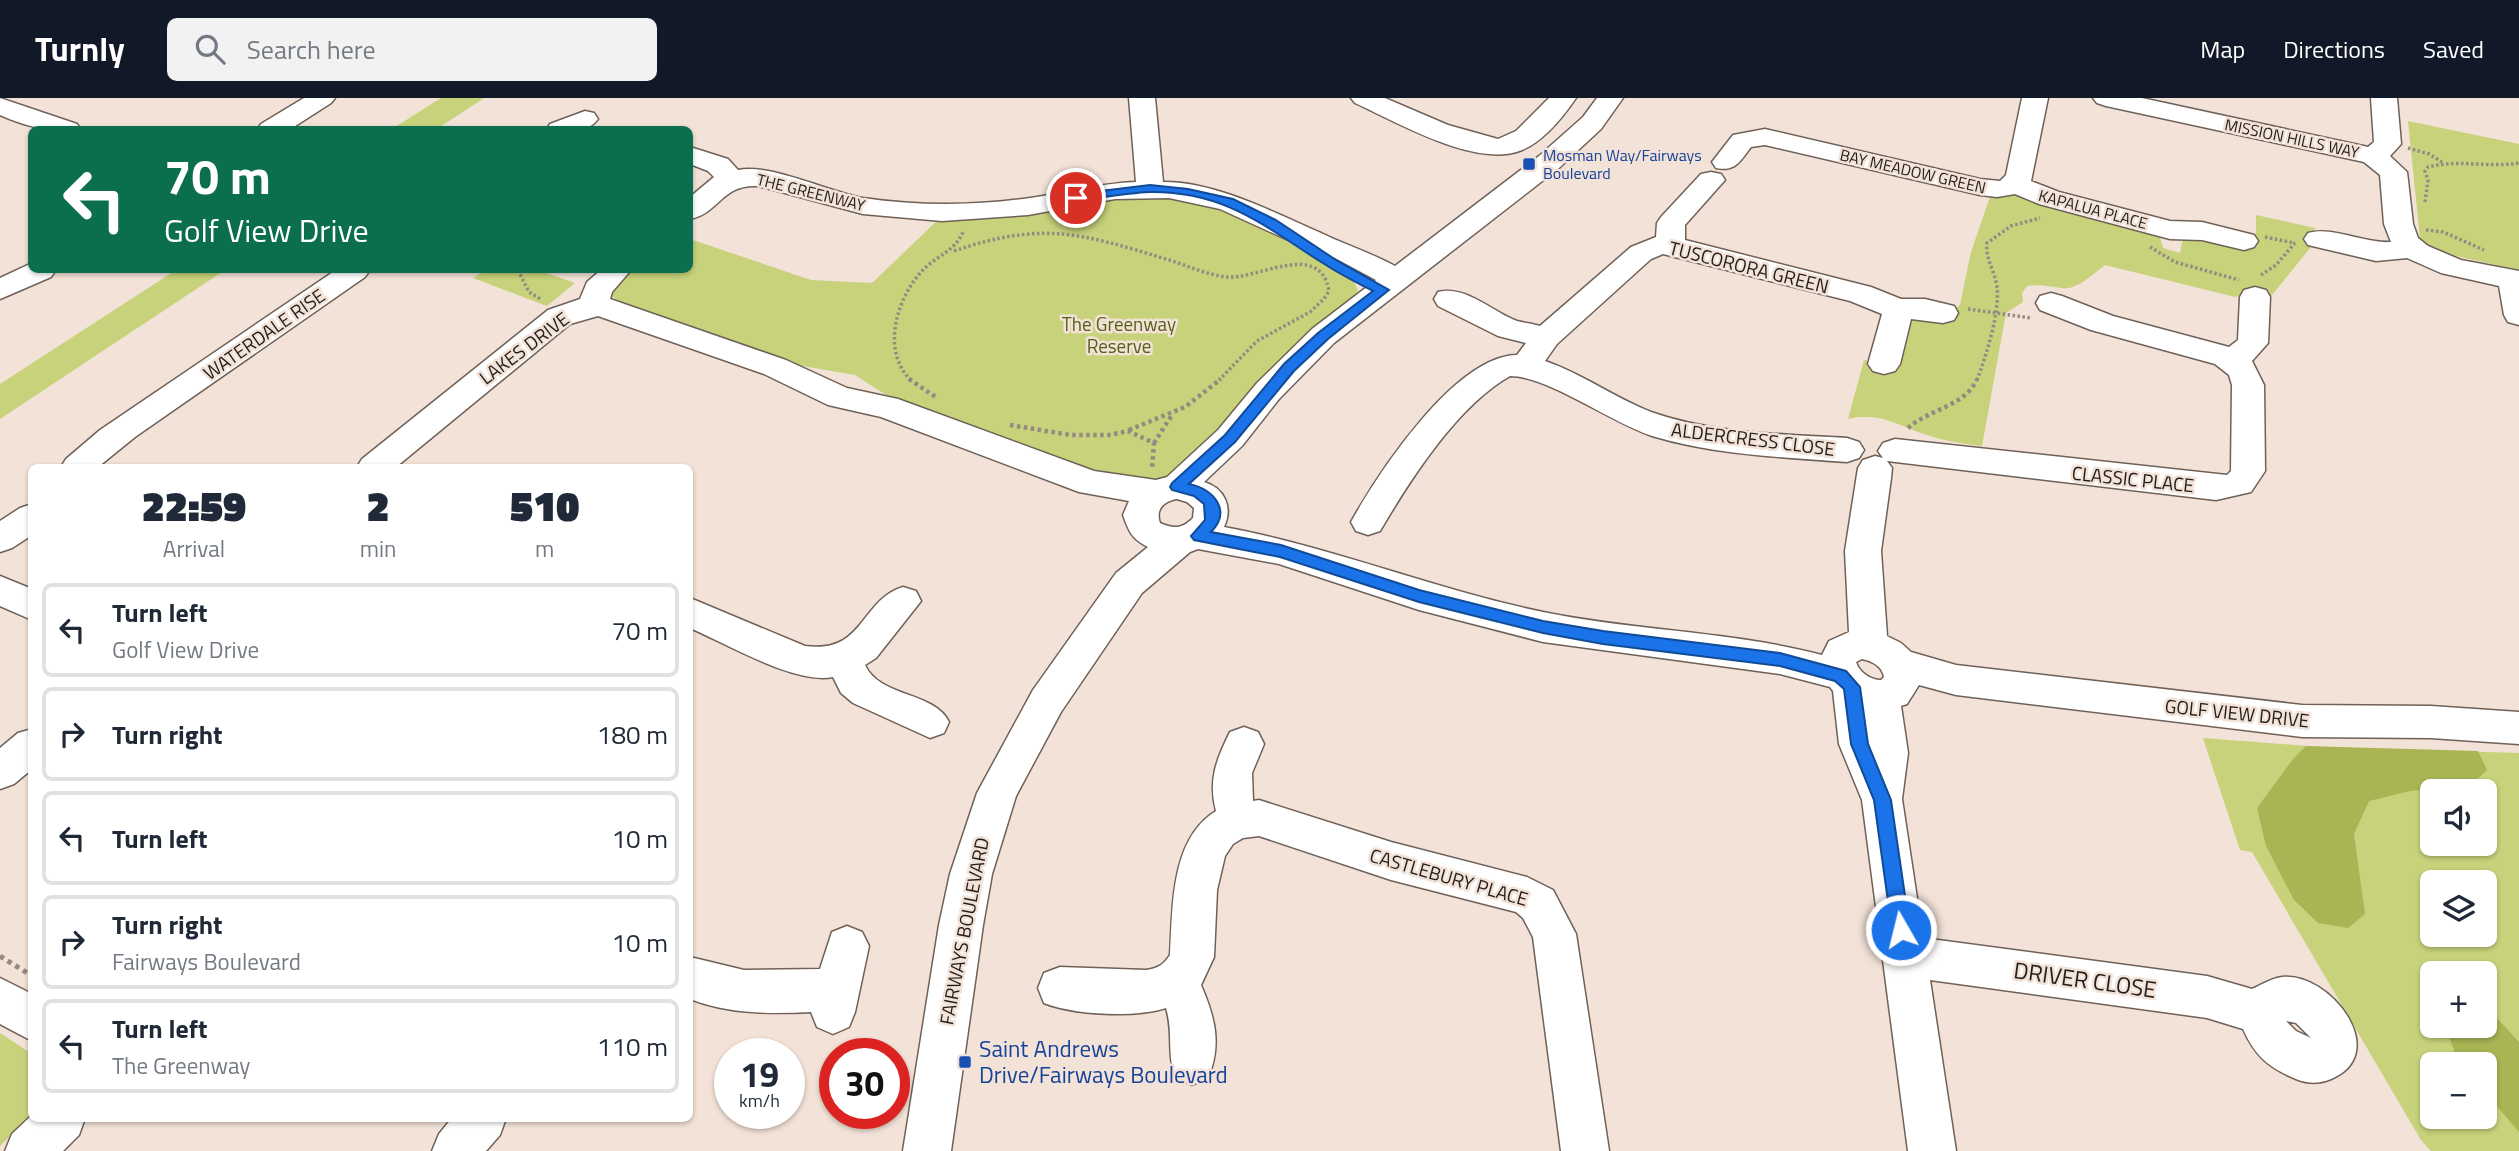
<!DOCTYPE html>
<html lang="en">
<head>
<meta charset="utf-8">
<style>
  body { margin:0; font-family:"Titillium Web",sans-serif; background:#f2f2f3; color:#1f2937; height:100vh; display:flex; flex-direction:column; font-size:26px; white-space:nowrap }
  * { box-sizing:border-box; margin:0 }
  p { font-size:23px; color:#747a83 }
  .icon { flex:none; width:38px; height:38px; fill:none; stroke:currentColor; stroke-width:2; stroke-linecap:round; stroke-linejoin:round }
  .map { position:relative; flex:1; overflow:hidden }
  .side { position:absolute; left:28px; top:366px; width:665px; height:658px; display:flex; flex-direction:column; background:#fff; border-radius:10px; box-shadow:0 2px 5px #0004 }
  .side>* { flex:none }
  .guide { position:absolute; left:28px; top:28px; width:665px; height:147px; border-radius:10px; box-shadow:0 2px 5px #0004; background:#0b6e4f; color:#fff; overflow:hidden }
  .fabs { position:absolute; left:2420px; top:681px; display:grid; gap:14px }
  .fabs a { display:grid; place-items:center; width:77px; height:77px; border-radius:10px; background:#fff; box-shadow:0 2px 5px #0004; font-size:35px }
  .speed { position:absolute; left:714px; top:940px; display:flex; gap:14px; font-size:35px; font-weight:700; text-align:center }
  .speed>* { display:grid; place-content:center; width:91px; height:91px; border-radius:50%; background:#fff; box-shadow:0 2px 5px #0004; line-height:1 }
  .speed small { font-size:18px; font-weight:400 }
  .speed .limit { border:10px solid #d22; background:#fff; color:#111 }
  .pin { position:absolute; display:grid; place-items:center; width:60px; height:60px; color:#fff; margin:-30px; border:4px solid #fff; border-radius:50%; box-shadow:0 2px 7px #0007 }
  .me { position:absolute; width:77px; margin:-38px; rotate:352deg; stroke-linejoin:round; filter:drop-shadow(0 0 5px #0008) }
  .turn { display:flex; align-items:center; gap:24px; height:147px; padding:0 21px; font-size:32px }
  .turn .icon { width:91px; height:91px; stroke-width:2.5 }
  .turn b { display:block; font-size:49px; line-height:60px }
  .eta { display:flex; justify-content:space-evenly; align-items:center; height:119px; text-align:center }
  .eta b { font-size:42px; font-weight:800; line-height:49px }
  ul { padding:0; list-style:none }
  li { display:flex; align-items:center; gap:21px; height:94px; margin:0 14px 10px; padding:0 7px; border:4px solid #e0e1e3; border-radius:10px }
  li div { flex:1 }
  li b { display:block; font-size:26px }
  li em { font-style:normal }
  header { display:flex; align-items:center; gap:42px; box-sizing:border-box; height:98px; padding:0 35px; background:#111827; color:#fff }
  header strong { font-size:33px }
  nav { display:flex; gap:38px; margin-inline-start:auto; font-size:24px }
  .search { width:490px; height:63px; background:#f2f2f3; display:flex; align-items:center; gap:18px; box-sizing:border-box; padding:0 24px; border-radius:10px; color:#747a83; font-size:26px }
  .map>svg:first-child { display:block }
  .green { fill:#c7d27b; fill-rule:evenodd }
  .forest { fill:#a9b454 }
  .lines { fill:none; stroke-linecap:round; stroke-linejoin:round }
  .minor-casing { stroke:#6f6157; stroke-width:3 }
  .path-far2 { stroke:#958a82; stroke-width:3.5; stroke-dasharray:2.5 2.5; stroke-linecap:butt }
  .path-far1 { stroke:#958a82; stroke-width:4.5; stroke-dasharray:3.5 3.5; stroke-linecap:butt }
  .path { stroke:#958a82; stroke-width:5; stroke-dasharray:4.5 4.5; stroke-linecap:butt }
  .minor { fill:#fff; fill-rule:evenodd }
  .route { fill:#1a73e8; stroke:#114b97; stroke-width:2 }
  .transit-dot { fill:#1a4fb4; stroke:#f2e2d7; stroke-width:2.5 }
  .labels { text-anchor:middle; stroke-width:5; stroke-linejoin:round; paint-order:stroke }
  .far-street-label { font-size:16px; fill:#241e1a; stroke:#f2e2d7 }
  .far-transit-label { font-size:16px; fill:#164399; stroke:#f2e2d7; text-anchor:start }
  .street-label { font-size:19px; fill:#241e1a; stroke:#f2e2d7 }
  .park-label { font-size:19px; fill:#575e18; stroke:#f2e2d7 }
  .near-street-label { font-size:23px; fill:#241e1a; stroke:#f2e2d7 }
  .near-transit-label { font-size:23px; fill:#164399; stroke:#f2e2d7; text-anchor:start }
</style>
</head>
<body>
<header>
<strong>Turnly</strong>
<div class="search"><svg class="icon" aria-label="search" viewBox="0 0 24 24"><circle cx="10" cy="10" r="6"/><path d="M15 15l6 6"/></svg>Search here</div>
<nav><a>Map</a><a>Directions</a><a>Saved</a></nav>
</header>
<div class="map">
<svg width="2519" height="1053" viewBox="0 0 2519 1053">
  <rect width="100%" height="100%" fill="#f2e2d7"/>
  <path class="green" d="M441,0H484L437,31H392Z
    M2408,23L2519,46V172L2438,154L2420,141Z
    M2013,95L2159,136L2163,150L2180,155L2182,144L2190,138L2245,147L2256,136V117L2315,130L2311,149L2268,202L2245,196L2235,199L2105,167C2093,176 2076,193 2061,190C2048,188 2040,186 2027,188L2022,195L2023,204L2006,215L1982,348C1964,346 1944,343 1927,337C1899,328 1879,313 1848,321L1864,262L1893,269L1908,220H1943L1960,207L1971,154L1991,96Z
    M1153,97L1208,105L1257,126L1352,181L1358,192L1355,199L1281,261L1243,301L1200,358L1170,384L1127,385L894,302L855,277L797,267L627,207L609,197C629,161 653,172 690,172V141L811,182L872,185L940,120Z
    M176,172H225L0,321V286Z
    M485,172H538L575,185L547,208L473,180Z
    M2203,640L2321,649L2519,655V1053H2431L2421,1042L2252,754L2240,752ZM2432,693H2485V746H2432ZM2432,784H2485V836H2432ZM2432,875H2485V928H2432ZM2432,966H2485V1018H2432Z
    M0,935L32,956L31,1018L0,1048Z"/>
  <path class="forest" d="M2306,648L2478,653L2487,672L2471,687L2410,693L2369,703L2354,736L2365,816L2348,830L2318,825L2294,802L2266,748L2257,710L2293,661Z
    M2485,913L2494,917L2519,944V1034L2485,994V966H2463L2456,958L2446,930L2447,928H2485Z"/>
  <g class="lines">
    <g class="minor-casing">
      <path id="minor" d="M0,0L77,26L81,32C47,32 32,31 0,17Z
        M304,0H335L331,5L289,32H257L261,26Z
        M1129,0H1155L1163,84C1214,83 1275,115 1321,135C1346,147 1371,155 1395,168L1539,58L1583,19L1597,0H1623L1601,31L1559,70L1334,245L1279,301L1242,348L1204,384C1225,390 1233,410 1224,429C1333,449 1435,492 1543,514C1635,533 1731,533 1822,557L1829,543L1849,534L1845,453L1858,370L1863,362L1875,358L1883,360L1878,353L1883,345L1895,341L2227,377L2231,373L2232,287L2229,277L2215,266L2091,232L2040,212L2036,205L2040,198L2051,195L2062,198L2113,218L2229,249L2238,242L2240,199L2244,192L2255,189L2266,192L2270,199L2268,245L2252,263L2264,287L2265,373L2251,394L2216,402L1887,363L1892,370L1891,380L1881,453L1887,538L1901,545L1911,554L1956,567L2302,607L2431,608L2519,614V646L2431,640L2302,639L1956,597L1919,587L1907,606L1901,608L1908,655L1902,701L1923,840L2207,878L2252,891C2261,887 2272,880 2282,879C2331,874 2392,956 2331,981C2318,986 2309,986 2296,981C2269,970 2255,958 2243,931L2207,920L1930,882L1956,1053H1908L1862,702L1839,646L1833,593L1830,589L1780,576L1543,544L1419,512L1279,466L1198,451L1190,454L1142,495L1061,614L1016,698L992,776L983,827L951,1053H903L939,827L950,776L977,695L1033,592L1116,475L1148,449C1132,441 1129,434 1123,417L1129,403L1079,394L881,319L828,307L764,276L598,218L570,226L396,369H357L362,361L548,212L580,201L587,184L601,172H631L612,194L610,201L786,262L847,290L898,301L1094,373L1156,382L1167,379L1218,332L1257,285L1312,231L1376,182L1335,160L1308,151L1220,111L1169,100L1115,101L1028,117L942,123L863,116L758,88C721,86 720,115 690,121V99L714,79L708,73L690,66V49L728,61L738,72C769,65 829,94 863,100C918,108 975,108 1030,100C1065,95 1100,85 1136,84ZM1177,401L1187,404L1194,410L1193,420C1182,431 1174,431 1160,425C1155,411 1164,403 1177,401ZM1862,561C1872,563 1882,568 1884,579L1881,582C1870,582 1859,574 1856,564ZM2286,923L2296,925L2311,940L2296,933Z
        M1351,0H1385L1448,27L1498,41L1516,33L1549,0H1576C1563,19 1544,43 1522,52C1476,71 1397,24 1355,5Z
        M2022,0H2048L2031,83L2059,94L2170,123L2202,124L2254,137L2258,143L2254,149L2244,152L2202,142L2170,141L2039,106L2015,96L1997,99L1980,97L1765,47L1751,49C1740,63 1736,74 1716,70L1712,64L1733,37L1765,31L1980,81L2000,83L2006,77Z
        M2093,0H2142L2368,49L2374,44L2371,0H2397L2401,46L2390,58L2407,74L2413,126L2418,140L2428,148L2461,162L2519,173V227L2508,224L2504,217L2499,188L2441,175L2407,160L2376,163L2308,147L2304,141L2308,135C2334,128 2364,146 2391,144L2384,126L2380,77L2364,64L2106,8L2097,5Z
        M585,13L594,15L598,21C587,37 563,32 546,32L550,26Z
        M1711,74L1721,76L1725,82L1685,127V142L1871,189L1901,201H1925L1954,208L1958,215L1954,222L1943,225L1911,221L1900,266L1895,273L1884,276L1873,273L1868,266L1882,216L1850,203L1663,156L1651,161L1557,246L1545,263C1583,276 1615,300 1651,314C1713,336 1782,336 1847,340L1859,344L1864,352L1859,360L1847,364C1781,359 1715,357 1652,338C1610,324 1548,278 1510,278C1457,308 1410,382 1380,433L1368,437L1356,433L1351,424C1379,374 1455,258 1517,257L1526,245L1498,238L1438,208L1434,201L1438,194C1466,187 1492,214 1517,223C1525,225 1533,226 1540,228L1631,149L1656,139L1657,125L1661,119L1701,76Z
        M32,165V172H56L51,179L0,201V180Z
        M336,172H370L365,179L135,339L98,369H61L66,361L100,332Z
        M32,406V437L12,450L0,454V423L20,410Z
        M0,478L32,491V522L0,508Z
        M903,489L916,493L921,503L876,560L865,567C880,600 934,593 949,624L944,635L930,640L853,605L841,595L833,579C796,587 725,545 690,530V500L805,548C865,556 859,503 903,489Z
        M1244,629L1258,634L1264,646L1252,675L1253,703L1259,702L1391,744L1527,779L1553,792L1576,836L1609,1053H1561L1533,839L1523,820L1516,814L1391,782L1259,738L1243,740L1233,746L1225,758L1217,792L1214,859L1201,887C1215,919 1222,947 1208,980L1192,987L1176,980C1166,956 1174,936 1166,910C1135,920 1074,917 1044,905L1038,890L1044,875L1060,869L1146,872C1159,870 1163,867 1170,857C1173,810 1170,741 1216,713C1208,683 1216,662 1230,634Z
        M32,631V671L14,686L0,691V650L18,635Z
        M847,828L862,834L869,848L855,914L849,929L833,936L817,929L811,914C768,916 729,916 690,901V859L744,872L820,871L832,834Z
        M0,880L32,896V943L0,926Z
        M32,1017V1020H85L79,1037L63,1053H5L12,1036Z
        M452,1020H506L500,1037L486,1053H432L439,1036Z"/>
    </g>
    <path class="path-far2" d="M2408,50L2429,56L2442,64
      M2425,104L2428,82L2425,73L2428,69C2458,61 2488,70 2519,65
      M2426,132L2443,134L2484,152
      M2265,139L2295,145
      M2150,149L2175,164L2239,182
      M954,153C1042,123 1080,135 1166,161C1186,167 1207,177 1227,179C1257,182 1320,141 1329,193L1324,201L1310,214L1257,243L1219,282
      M518,172L529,194L542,202
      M2261,177L2276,167L2295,145
      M1968,211L2031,220
      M911,282C881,254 896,201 922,173C937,157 955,154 964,132
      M1977,282C1986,258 2000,215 1997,189C1995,173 1985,161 1987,145L2011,128L2040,120"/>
    <path class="path-far1" d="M909,281L937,300
      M1010,327L1071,337H1109L1128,333L1154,345L1152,371
      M1908,330C1929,311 1966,308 1977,281
      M1129,332L1185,309L1221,281
      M1154,345L1172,317"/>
    <path class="path" d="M0,858L32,878"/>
    <use href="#minor" class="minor"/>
  </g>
  <path class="route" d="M1150,87L1188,91L1233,101L1276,122L1336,162L1389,192L1328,241L1294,273L1235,344L1189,386C1214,391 1232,413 1211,434L1281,447L1419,492L1543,523L1603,533L1780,555L1846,573L1860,589L1868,646L1891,702L1910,832L1908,838L1901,841L1894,838L1892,832L1874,702L1851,646L1844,591L1835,583L1780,568L1603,546L1543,535L1419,504L1280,459L1194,442L1191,438L1205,422L1204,406L1194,398L1172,392L1170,389L1172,385L1225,337L1284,266L1318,235L1373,193C1358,185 1341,177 1326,167C1266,130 1227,93 1150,94C1126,95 1100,100 1076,103L1070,100L1076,96Z"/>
  <g class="transit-dot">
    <rect x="1522" y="59" width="14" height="14" rx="3.5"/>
    <rect x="958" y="957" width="14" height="14" rx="3.5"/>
  </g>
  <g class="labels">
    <g class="far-street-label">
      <text transform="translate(2292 40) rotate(12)" y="6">MISSION HILLS WAY</text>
      <text transform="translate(1913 73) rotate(13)" y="6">BAY MEADOW GREEN</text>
      <text transform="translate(811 94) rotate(14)" y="6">THE GREENWAY</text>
      <text transform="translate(2093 111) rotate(15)" y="6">KAPALUA PLACE</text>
    </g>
    <g class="far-transit-label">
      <text x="1543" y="63">Mosman Way/Fairways<tspan x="1543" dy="18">Boulevard</tspan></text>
    </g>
    <g class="street-label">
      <text transform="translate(1749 169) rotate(14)" y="7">TUSCORORA GREEN</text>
      <text transform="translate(264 236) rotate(-35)" y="7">WATERDALE RISE</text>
      <text transform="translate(524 250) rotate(-37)" y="7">LAKES DRIVE</text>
      <text transform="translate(1753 341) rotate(7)" y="7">ALDERCRESS CLOSE</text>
      <text transform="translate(2133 381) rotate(6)" y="7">CLASSIC PLACE</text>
      <text transform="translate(2237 615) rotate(6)" y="7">GOLF VIEW DRIVE</text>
      <text transform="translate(1449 779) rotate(16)" y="7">CASTLEBURY PLACE</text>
      <text transform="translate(964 833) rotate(-79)" y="7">FAIRWAYS BOULEVARD</text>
    </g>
    <g class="park-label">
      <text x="1119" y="233">The Greenway<tspan x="1119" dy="22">Reserve</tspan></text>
    </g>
    <g class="near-street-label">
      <text transform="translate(2085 882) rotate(8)" y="8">DRIVER CLOSE</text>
    </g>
    <g class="near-transit-label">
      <text x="979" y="959">Saint Andrews<tspan x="979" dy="26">Drive/Fairways Boulevard</tspan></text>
    </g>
  </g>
</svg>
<div class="fabs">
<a><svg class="icon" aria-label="sound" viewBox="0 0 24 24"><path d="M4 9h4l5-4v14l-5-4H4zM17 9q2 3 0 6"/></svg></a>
<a><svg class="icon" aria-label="layers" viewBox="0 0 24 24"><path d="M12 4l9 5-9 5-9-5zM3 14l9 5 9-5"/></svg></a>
<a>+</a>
<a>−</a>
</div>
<div class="speed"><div>19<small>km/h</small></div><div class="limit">30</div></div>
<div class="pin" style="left:1076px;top:100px;background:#d93025"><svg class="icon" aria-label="arrive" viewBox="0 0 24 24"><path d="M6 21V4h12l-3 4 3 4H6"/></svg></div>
<svg class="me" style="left:1901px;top:832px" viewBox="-20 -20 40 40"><circle r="17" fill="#1a73e8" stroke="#fff" stroke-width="3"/><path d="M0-11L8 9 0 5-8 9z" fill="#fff"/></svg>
<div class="guide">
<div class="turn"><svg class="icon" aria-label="left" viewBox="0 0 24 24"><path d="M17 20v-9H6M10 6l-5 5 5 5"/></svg><div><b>70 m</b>Golf View Drive</div></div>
</div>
<section class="side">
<div class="eta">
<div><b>22:59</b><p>Arrival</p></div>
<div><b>2</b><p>min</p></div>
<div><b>510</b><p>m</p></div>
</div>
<ul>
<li><svg class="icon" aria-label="left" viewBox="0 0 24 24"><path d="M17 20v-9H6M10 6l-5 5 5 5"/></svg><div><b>Turn left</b><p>Golf View Drive</p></div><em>70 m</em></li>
<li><svg class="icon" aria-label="right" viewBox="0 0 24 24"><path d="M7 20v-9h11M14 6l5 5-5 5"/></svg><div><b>Turn right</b></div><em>180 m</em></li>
<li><svg class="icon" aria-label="left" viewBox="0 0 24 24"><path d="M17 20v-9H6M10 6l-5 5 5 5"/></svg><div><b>Turn left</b></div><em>10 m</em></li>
<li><svg class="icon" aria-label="right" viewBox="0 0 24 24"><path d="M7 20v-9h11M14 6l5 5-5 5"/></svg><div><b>Turn right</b><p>Fairways Boulevard</p></div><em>10 m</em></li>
<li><svg class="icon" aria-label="left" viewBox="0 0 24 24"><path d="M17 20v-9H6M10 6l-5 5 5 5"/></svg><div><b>Turn left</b><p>The Greenway</p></div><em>110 m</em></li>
</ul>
</section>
</div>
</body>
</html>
